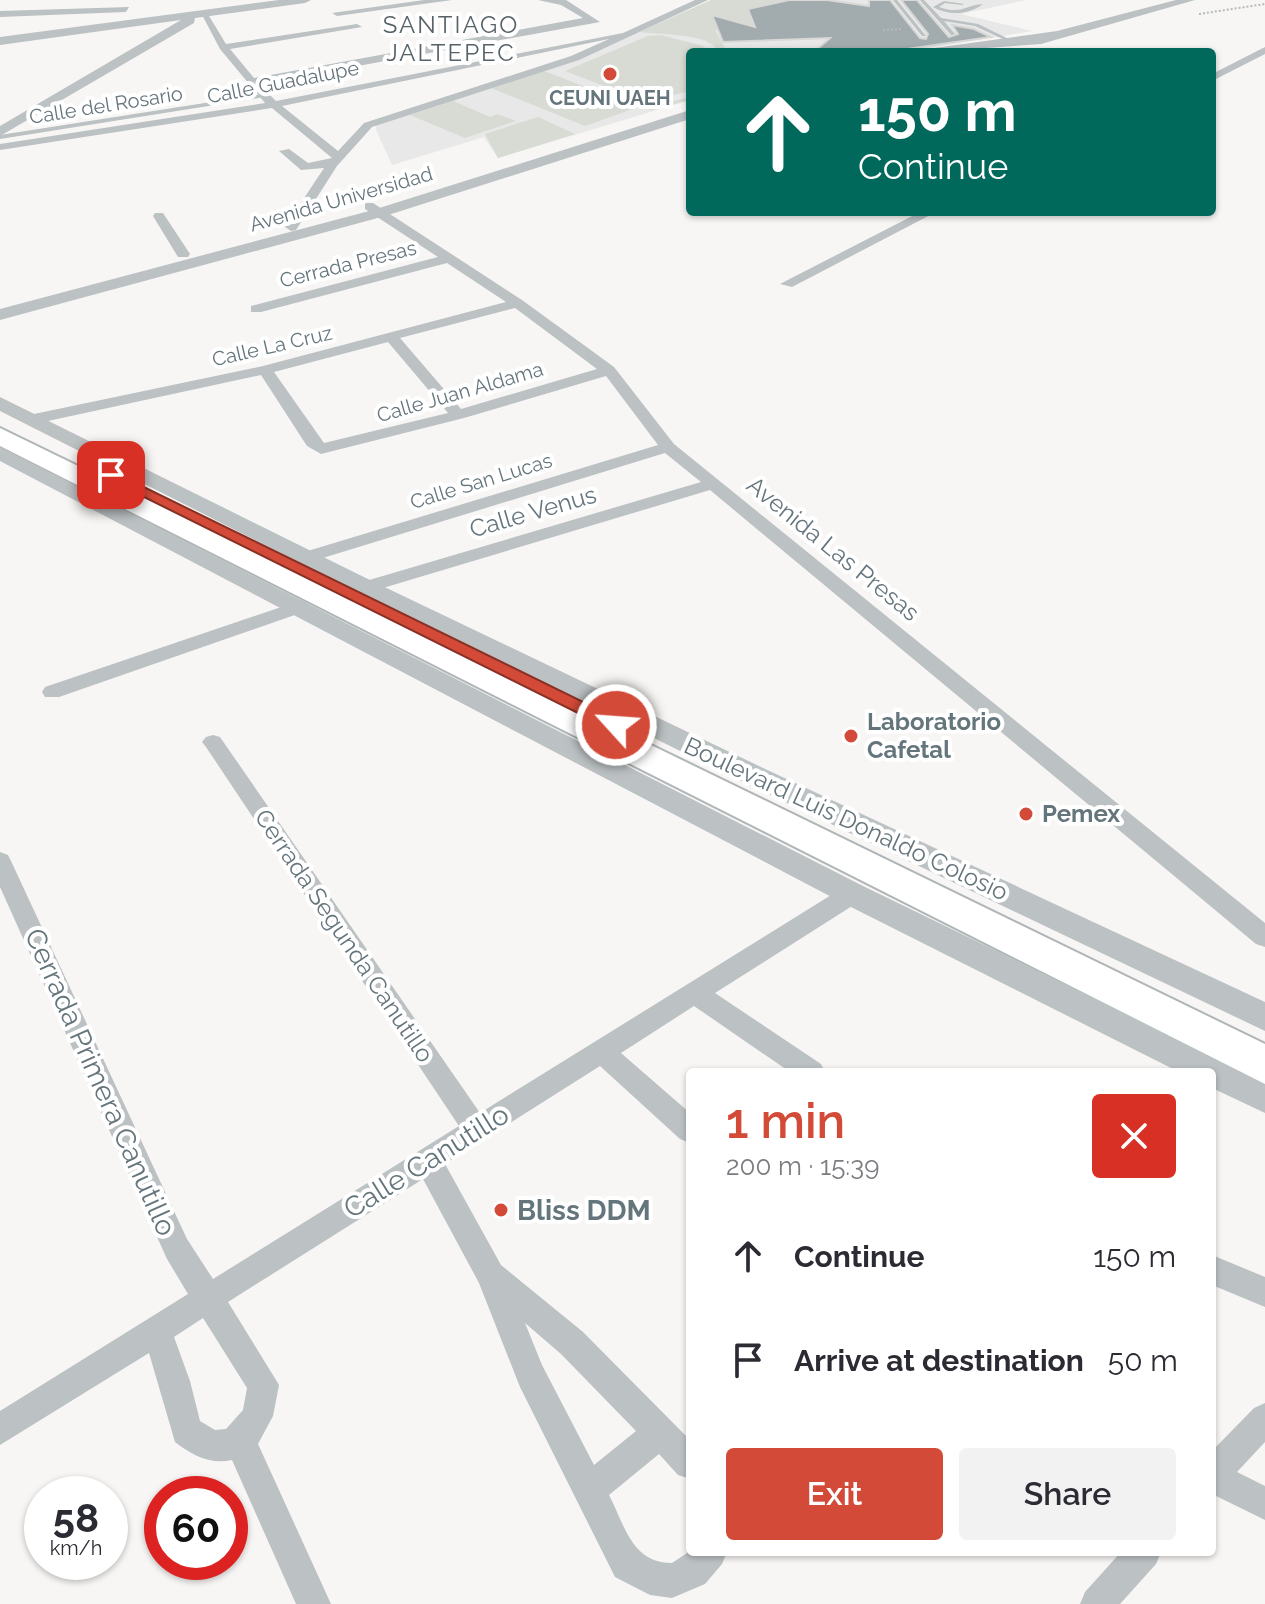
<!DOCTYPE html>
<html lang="en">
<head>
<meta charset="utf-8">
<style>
  body { margin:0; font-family:Raleway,sans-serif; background:#f2f2f3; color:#2b2b33; height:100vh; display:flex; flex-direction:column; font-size:30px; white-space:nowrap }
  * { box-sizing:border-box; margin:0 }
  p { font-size:26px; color:#7c7c81 }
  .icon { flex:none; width:44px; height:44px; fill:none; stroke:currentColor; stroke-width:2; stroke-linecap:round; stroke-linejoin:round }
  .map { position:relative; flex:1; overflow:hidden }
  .drawer { position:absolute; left:686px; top:1068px; width:530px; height:488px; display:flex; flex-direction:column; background:#fff; border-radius:8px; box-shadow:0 2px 6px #0004 }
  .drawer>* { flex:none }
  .guide { position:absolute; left:686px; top:48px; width:530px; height:168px; border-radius:8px; box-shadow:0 2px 6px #0004; background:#00695c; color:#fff; overflow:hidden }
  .speed { position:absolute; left:24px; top:1476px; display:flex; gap:16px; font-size:40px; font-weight:700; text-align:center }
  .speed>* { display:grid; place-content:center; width:104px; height:104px; border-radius:50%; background:#fff; box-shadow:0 2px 6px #0004; line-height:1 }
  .speed small { font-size:20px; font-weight:400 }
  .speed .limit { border:12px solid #d22; background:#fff; color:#111 }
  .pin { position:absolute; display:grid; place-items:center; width:68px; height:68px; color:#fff; margin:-34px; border-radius:16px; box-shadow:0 4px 12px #0006 }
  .me { position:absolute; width:88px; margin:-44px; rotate:296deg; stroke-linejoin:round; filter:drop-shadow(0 0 6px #0008) }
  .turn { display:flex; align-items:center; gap:28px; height:168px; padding:0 40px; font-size:36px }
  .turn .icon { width:104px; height:104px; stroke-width:2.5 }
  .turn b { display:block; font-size:56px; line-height:68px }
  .round { display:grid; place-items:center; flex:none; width:84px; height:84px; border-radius:8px; background:#f2f2f3 }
  .head { display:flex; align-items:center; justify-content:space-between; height:136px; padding:0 40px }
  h1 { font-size:48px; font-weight:600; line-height:60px; color:#d34a38 }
  .action { display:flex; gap:16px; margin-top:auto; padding:16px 40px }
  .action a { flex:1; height:92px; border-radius:8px; background:#d34a38; color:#fff; font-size:32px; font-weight:600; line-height:92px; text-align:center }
  .action a+a { background:#f2f2f3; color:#2b2b33 }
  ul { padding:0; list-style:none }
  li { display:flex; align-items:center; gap:24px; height:104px; padding:0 40px }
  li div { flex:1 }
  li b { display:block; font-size:30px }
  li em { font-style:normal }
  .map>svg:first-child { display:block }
  .built { fill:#e7e8e7 }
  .green { fill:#d7dbd4 }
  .building { fill:#a2abae; stroke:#d8d8d6; stroke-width:2 }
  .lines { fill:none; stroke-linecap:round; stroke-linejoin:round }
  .primary-casing { stroke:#b0b5b8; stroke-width:4 }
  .path { stroke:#b6babc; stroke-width:2; stroke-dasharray:2 2; stroke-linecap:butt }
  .service { fill:#bcc1c3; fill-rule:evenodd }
  .minor { fill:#bcc1c3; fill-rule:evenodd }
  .tertiary { fill:#bcc1c3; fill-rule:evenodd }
  .primary { fill:#fff; fill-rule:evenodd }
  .route { fill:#d34a38; stroke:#893024; stroke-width:2 }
  .poi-dot { fill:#d34a38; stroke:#fff; stroke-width:3 }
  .labels { text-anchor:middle; stroke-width:8; stroke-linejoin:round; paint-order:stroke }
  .far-street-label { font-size:20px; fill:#65757c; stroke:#fff }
  .far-poi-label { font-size:20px; font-weight:bold; fill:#65757c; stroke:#fff }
  .far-quarter-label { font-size:24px; letter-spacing:2px; fill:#566268; stroke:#fff }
  .street-label { font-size:24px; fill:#65757c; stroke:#fff }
  .poi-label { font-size:24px; font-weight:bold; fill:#65757c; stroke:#fff; text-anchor:start }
  .near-street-label { font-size:28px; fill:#65757c; stroke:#fff }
  .near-poi-label { font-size:28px; font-weight:bold; fill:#65757c; stroke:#fff; text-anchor:start }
</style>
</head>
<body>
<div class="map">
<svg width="1265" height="1604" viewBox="0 0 1265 1604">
  <rect width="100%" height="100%" fill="#f7f6f4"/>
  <path class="built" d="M711,0H1026L961,14L1032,31L905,52H690V100L498,158L484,137L392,165L376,130V124L576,59Z"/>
  <path class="green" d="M711,0H789L749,10L754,25H749L750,28L715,30L727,52H718C711,32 658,35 640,32Z
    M661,35L703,46L705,52H690V91L646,102L565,71L648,36Z
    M544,71L638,107H651L690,97V100L652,110L638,107L585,126L491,88Z
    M453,101L490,117L497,114L516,121L465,138L410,115Z
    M538,117L575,134L498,158L485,134Z"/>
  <path class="building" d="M789,0H827L869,6V0H890L920,38L926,39L928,34L901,0H917L949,37L958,34L952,25L974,29L991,37L886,52H814L830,38L723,42L712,15L755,27L748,9Z"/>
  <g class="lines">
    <g class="primary-casing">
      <path id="primary" d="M0,428L1265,1044V1084L0,446Z"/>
    </g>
    <path class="path" d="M1199,14L1265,4
      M883,30L902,29"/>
    <path class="service" d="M893,0H897L926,36H922Z
      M920,0H924L941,18L978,24L1013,41L1009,42L975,26L944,21L955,34L951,35Z
      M944,1L964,4L962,5L945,3L939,7C963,15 965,5 983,4C968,15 949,16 933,7Z
      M263,94L265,97L0,139V135Z"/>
    <path class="minor" d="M424,0H452L337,16L332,13Z
      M538,0H566L600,22L259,84L276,101L623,33L695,0H708L579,60L372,127L337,166L296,230L291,231L285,227L324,168L301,170L279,151L289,149L308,163L332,158L272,108L0,150V144L265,103L220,49L200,11H206L226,44L357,24L362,27L230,49L254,78L583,18L561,5ZM609,39L571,56L364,123L338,151L282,106Z
      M129,7L126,12L0,17V11Z
      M1265,47V54L1212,81V74Z
      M365,203H373L522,300L614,367L674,444L1265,923V947L1256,944L710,490L373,591L366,593L357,587L359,583L701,482L665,453L313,561H301L298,557L301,553L658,445L606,376L464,418L321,454L307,446L261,375L34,424L26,419L34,414L263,366L506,302L447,263L261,312H251V306L438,257L365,209ZM515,308L597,369L461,409L400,338ZM388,342L448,413L324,443L274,372Z
      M920,212H936L792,287L780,284Z
      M155,213H163L190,254L188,257H178L153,216Z
      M302,600L311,606L309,610L59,697H45L42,692L45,687Z
      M213,735L220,737L480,1113L844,887L852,885L860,887L864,894L860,901L715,993L821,1064L825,1072H790L694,1006L621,1053L690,1113V1143L680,1139L600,1066L445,1164L501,1265L583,1332L690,1440V1479L678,1475L659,1454L609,1495C625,1526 632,1563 672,1563L690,1551L727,1552L722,1564L705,1584L672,1598L650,1595L615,1577L520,1387L479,1283L423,1179L228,1302L279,1385L273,1416L258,1444L331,1604H296L232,1460C210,1465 192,1455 175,1442L149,1353L0,1445V1411L188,1294L167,1259L0,887V852L8,855L11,861L187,1239L213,1279L459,1126L206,747L202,742L206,737ZM203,1318L247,1388L243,1410L226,1429L215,1430L200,1421L190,1381L174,1337ZM525,1323L561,1354L636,1431L594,1465L542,1365Z
      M1212,1255L1265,1277V1307L1212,1285Z
      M1265,1403V1442L1237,1472L1265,1486V1520L1212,1494V1451L1254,1408Z
      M1121,1552H1161L1156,1564L1120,1604H1080L1085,1592Z"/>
    <path class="tertiary" d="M279,0H311L305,3L195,18L194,23L0,136V126L181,20L0,45V37Z
      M1176,0H1195L1041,44L928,52L934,48L1057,31Z
      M690,110V119L385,216L0,320V309L373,210Z
      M0,397L374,582L761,767L1265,1002V1031L741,781L358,592L0,411Z
      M0,447L863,886L1265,1081V1113L1212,1088V1072H1179L841,902L0,461Z"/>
    <use href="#primary" class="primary"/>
  </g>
  <path class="route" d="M111,471L622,721L625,725L622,729H610L106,478L104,475Z"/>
  <g class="poi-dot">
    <circle cx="610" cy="74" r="8"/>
    <circle cx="851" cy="736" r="8"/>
    <circle cx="1026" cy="814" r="8"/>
    <circle cx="501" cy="1210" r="8"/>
  </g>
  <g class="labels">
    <g class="far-street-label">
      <text transform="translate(283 82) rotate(-11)" y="7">Calle Guadalupe</text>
      <text transform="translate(106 105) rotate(-9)" y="7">Calle del Rosario</text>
      <text transform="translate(341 199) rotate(-16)" y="7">Avenida Universidad</text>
      <text transform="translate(348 264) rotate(-14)" y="7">Cerrada Presas</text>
      <text transform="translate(272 346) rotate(-13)" y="7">Calle La Cruz</text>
      <text transform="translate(460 392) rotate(-16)" y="7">Calle Juan Aldama</text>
      <text transform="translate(481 481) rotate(-17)" y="7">Calle San Lucas</text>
    </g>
    <g class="far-poi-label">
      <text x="610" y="105">CEUNI UAEH</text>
    </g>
    <g class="far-quarter-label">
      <text x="451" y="33">SANTIAGO<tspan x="451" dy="28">JALTEPEC</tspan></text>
    </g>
    <g class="street-label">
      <text transform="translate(533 512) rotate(-16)" y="8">Calle Venus</text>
      <text transform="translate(833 549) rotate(39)" y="8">Avenida Las Presas</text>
      <text transform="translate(846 819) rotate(25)" y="8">Boulevard Luis Donaldo Colosio</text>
      <text transform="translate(344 936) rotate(56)" y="8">Cerrada Segunda Canutillo</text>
    </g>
    <g class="poi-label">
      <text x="867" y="730">Laboratorio<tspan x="867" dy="28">Cafetal</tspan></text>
      <text x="1042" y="822">Pemex</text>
    </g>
    <g class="near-street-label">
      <text transform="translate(101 1082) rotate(66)" y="10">Cerrada Primera Canutillo</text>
      <text transform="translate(426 1161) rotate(-32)" y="10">Calle Canutillo</text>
    </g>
    <g class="near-poi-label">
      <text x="517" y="1220">Bliss DDM</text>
    </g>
  </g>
</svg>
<div class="speed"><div>58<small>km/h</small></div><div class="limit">60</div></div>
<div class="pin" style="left:111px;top:475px;background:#d93025"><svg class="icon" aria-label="arrive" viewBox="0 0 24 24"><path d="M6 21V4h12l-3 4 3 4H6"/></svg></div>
<svg class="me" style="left:616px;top:725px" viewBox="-20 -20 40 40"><circle r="17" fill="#d34a38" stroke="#fff" stroke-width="3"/><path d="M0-11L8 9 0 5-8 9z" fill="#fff"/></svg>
<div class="guide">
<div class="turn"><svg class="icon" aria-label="ahead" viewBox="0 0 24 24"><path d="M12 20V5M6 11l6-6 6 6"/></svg><div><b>150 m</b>Continue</div></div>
</div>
<section class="drawer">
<div class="head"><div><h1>1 min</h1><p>200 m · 15:39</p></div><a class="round" style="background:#d93025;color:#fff"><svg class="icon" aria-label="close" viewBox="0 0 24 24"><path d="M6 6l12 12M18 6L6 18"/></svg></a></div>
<ul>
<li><svg class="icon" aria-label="ahead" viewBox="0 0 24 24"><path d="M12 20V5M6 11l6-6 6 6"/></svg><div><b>Continue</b></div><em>150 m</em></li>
<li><svg class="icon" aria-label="arrive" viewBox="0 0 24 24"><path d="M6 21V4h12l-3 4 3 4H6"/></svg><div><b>Arrive at destination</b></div><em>50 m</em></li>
</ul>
<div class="action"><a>Exit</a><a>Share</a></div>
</section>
</div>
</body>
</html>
